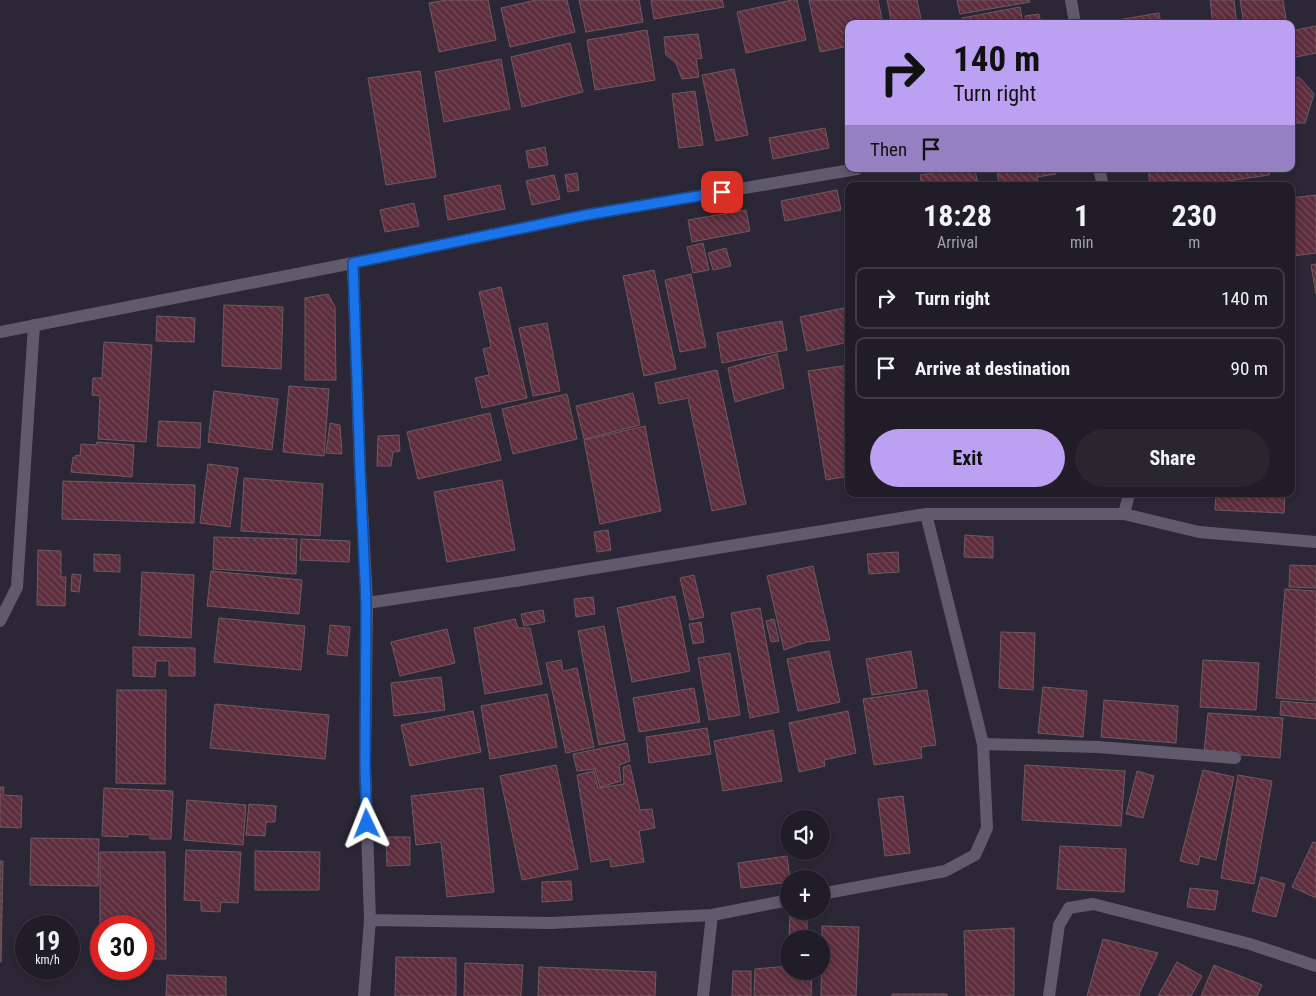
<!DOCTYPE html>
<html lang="en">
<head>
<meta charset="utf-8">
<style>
  body { margin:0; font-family:"Roboto Condensed",sans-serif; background:#292630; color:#f1f3f6; height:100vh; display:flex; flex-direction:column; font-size:19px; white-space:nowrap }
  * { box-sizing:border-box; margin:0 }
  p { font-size:16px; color:#a2a2a8 }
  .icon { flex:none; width:28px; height:28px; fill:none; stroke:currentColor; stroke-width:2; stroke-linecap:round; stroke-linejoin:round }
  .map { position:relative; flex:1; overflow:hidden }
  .side { position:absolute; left:845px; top:182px; width:450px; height:315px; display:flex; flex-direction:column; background:#211d28; border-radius:10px; box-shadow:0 2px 8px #0003,0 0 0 1px #3e3b45 }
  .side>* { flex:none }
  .banner { position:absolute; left:845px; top:20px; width:450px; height:152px; border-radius:10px; box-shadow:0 2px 8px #0003,0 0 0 1px #3e3b45; background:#bca0f2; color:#111; overflow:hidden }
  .controls { position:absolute; left:780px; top:810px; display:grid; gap:10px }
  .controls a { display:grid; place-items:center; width:50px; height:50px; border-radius:50%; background:#211d28; box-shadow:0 2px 8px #0003,0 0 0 1px #3e3b45; font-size:25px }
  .speed { position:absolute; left:15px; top:915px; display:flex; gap:10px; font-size:25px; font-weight:700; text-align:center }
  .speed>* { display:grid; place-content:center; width:65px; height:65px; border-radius:50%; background:#211d28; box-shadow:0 2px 8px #0003,0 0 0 1px #3e3b45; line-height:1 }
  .speed small { font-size:12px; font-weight:400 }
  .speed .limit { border:8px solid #d22; background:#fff; color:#111 }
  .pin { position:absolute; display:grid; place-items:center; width:42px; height:42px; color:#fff; margin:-21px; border-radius:10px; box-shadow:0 2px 8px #0006 }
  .me { position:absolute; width:55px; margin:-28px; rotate:358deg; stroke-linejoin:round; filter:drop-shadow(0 0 4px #0008) }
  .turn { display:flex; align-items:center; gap:18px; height:105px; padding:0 25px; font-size:22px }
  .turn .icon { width:65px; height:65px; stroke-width:2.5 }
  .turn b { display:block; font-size:35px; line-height:42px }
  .then { display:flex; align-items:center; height:48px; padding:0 25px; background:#0003; gap:10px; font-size:19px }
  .eta { display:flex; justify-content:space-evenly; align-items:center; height:85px; text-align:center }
  .eta b { font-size:30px; font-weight:700; line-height:35px }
  .cta { display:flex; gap:10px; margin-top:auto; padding:10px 25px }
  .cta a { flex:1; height:58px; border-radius:30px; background:#bca0f2; color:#111; font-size:20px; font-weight:700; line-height:58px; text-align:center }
  .cta a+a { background:#292630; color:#f1f3f6 }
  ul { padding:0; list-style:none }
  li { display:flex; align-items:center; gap:15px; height:62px; margin:0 10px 8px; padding:0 15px; border:2px solid #3e3b45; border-radius:10px }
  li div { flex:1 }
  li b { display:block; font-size:19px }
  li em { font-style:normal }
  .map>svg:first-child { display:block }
  .building { fill:url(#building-back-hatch); stroke:#6f5a60 }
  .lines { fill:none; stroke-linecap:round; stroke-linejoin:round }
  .minor { stroke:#605a6c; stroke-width:12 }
  .route-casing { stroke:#114b97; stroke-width:12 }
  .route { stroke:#1a73e8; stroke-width:9 }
</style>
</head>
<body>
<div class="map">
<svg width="1316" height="996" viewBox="0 0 1316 996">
  <defs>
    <pattern id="building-back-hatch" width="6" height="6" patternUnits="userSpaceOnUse" patternTransform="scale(1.25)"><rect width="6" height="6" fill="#5d2d3d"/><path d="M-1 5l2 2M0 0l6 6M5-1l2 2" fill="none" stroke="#734a58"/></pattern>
  </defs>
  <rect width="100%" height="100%" fill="#2c2736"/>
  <path class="building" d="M446,0H488L496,40L439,52L429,3Z
    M536,0H567L575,32L510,47L501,8Z
    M579,0H639L643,22L586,32Z
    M651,0H722L724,7L654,19Z
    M792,0H797L806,40L746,53L737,12Z
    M809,0H878L883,24H849V46L820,52Z
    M887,0H917L922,24H892Z
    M957,0H1029L1030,2L960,14Z
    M1210,0H1234L1237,24H1213Z
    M1240,0H1283L1287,24H1244Z
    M1020,7L1023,24H963L962,18Z
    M1159,13L1161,24H1112V21Z
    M1039,14L1041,24H1027L1025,16Z
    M1316,26V53L1291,58V31Z
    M647,30L655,80L595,90L587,40Z
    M698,34L702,58L696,59L699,77L682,79L676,63L666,55L664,37Z
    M570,43L583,92L522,107L511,57Z
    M501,59L510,109L444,122L435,72Z
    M734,69L748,135L716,141L702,75Z
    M420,71L436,177L386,185L368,78Z
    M1291,77L1300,78L1314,94L1305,123H1291Z
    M695,91L703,145L679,148L672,94Z
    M825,128L829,148L773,159L769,138Z
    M545,147L548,165L529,168L526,151Z
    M955,169H975L978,186H922L920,175Z
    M997,169H1056V174L1037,177L1038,186H999Z
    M1148,169H1272L1269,175L1195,186H1192L1176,180L1150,185Z
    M577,173L579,190L568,192L565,175Z
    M554,175L560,199L532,205L526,181Z
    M500,185L505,209L448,220L444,196Z
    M837,190L841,210L785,221L781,201Z
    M1316,195V253L1293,256L1291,242V198Z
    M414,203L419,226L385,232L380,210Z
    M746,210L750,231L692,242L688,220Z
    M703,243L709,270L693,273L687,247Z
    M726,248L731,266L713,270L708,253Z
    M1316,264V294L1311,265Z
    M654,270L676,369L644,376L623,276Z
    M691,274L706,347L680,352L665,280Z
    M501,287L527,398L482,408L475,378L489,375L483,349L491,347L479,292Z
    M328,294L335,307L336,380H305V298Z
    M224,305L283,307L281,369L222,366Z
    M849,307V342L807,351L800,317Z
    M157,316L195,318L194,342L156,341Z
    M782,321L787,350L722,363L717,333Z
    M547,323L560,391L533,396L519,328Z
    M104,342L152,345L146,442L98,439L100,396L92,395L93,378H102Z
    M777,354L784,388L735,402L728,368Z
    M849,365V476L826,480L808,371Z
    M717,370L746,504L712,511L688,398L659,404L655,383Z
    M289,386L329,389L324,456L283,452Z
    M214,391L278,399L272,450L208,442Z
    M633,393L640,425L584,439L576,406Z
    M567,394L577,439L513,454L502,409Z
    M490,413L501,460L418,479L407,432Z
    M159,421L201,423L200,448L157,446Z
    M330,423L340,425L342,454L326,453Z
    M645,426L661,511L600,524L584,440Z
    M399,435L400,451L393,452L391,466H377L378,436Z
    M97,442L134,445L132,477L71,472L73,457L76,458V455L80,456L81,444L96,445Z
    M208,464L238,468L230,527L200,523Z
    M244,478L323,484L320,536L241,531Z
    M502,480L515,550L447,562L434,492Z
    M63,481L195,485L194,523L62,519Z
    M1216,494H1285L1284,513L1215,510Z
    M608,530L611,550L597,552L594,532Z
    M965,535L993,537V558L964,557Z
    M214,537L297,539L296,574L213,569Z
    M301,539L350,541L349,562L300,560Z
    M38,550L61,551V577H66L65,606L37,605Z
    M898,552L899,572L869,574L867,554Z
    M94,554L120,555V572L94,571Z
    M1290,565L1316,566V588L1289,587Z
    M813,566L830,640L807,642L784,650L767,576Z
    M211,571L302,580L299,614L207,606Z
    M142,572L194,575L191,638L139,635Z
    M72,574L81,575L79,592L71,591Z
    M694,575L704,617L690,620L680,578Z
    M1285,589L1316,591V701L1276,698Z
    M675,596L690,671L632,682L617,608Z
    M593,597L595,614L576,617L574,599Z
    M760,608L779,712L750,718L731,613Z
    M543,610L545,622L524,626L521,614Z
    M219,618L305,626L301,670L214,662Z
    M515,619L518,628H530L542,684L485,694L474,628Z
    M774,619L779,641L771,642L766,621Z
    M701,622L704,642L693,644L689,624Z
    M330,625L350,627L347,656L327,654Z
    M604,626L625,740L599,745L578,631Z
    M447,629L455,663L400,676L391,642Z
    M1001,632L1035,633L1033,690L999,688Z
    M133,647L195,648V676H169V661H156L155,677L133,676Z
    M829,651L840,702L798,711L787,659Z
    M911,651L917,688L872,695L866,659Z
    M730,653L740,715L709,720L698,658Z
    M561,660L563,671L577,668L594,747L566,753L546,663Z
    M1203,660L1259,663L1256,710L1200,707Z
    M441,677L445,710L394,716L391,683Z
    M1043,687L1087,691L1083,737L1038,733Z
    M694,688L700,722L639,732L633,698Z
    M117,690H166L165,784L116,783Z
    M927,690L936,745L921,747L922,758L874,765L863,699Z
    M547,694L557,747L490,759L481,706Z
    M1104,700L1178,706L1176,743L1101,737Z
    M1281,701L1316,704V719L1280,715Z
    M215,704L329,715L325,759L210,748Z
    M473,711L481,752L410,766L401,725Z
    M848,711L856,753L824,760L825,766L799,772L789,723Z
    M1208,713L1283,718L1280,758L1204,752Z
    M707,728L711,754L649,763L646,737Z
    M773,730L782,781L723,791L714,741Z
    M627,743L630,761L619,765L621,781L600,787L595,769L577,771L573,754Z
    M556,765L578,869L522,880L500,776Z
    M630,765L640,810L652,809L655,828L639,831L644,862L611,867L610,859L591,862L577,775L594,771L598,788L624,784L623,767Z
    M1025,765L1125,771L1121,826L1022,820Z
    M1203,770L1234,777L1216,860L1200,856L1198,865L1180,861Z
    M1137,771L1154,776L1143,818L1126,814Z
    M1238,775L1272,781L1254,884L1221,878Z
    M0,787H4L3,795L22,796L21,828L0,827Z
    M104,788L173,791L171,839H150V835L128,834V837L102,836Z
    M483,788L494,892L447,897L441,842L416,845L411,796Z
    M903,796L910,853L885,856L878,799Z
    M187,800L246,805L243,845L184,840Z
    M249,804L276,806L275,822H266L265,836L246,835Z
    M386,837H410V865L387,866Z
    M31,838L99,839L98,886L30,885Z
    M1313,842L1316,843V898L1292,887Z
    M1060,846L1126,849L1124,892L1057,889Z
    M186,850L241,852L238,903L221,902L220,912L201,911V901L184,900Z
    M255,851L320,852L319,890H255Z
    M100,852H165L166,959H144V926H101V959H100Z
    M787,856L790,879H789V882L741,888L738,863Z
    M0,861H3L1,962H0Z
    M1261,877L1285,884L1276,917L1252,911Z
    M571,881L572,900L542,902V882Z
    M1190,888L1218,891L1215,910L1187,907Z
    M790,911L807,912V938H789Z
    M822,926L859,927L856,996H821Z
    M1014,928V996H966L964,931Z
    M1103,939L1158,953L1139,994L1140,996H1087Z
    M396,957L456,958V996H395Z
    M1177,962L1202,976L1191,996H1158Z
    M465,963L523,965L521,996H464Z
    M1214,965L1262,985L1257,996H1201Z
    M789,966V971H812L811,996H754L755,969Z
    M539,967L656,972L655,996H538Z
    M733,971H751V996H732Z
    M167,975L226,977V996H166Z
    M892,994H947V996H892Z"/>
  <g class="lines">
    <path class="minor" d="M1071,0L1075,24
      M1099,169L1103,186
      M353,263L360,470L367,603L365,766L370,920L364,996
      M0,332L353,263L586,215L857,169
      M1124,514L1129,494
      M367,603L515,581L926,514H1124L1199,532L1316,542
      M0,621L17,587L34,325
      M983,744L1098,747L1235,758
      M821,894L945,871L975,855L987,828L983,744L926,514
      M370,920L550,923L712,915L789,900
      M703,996L712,915
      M1049,996L1059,925L1069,908L1093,904L1250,944L1316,966"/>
  </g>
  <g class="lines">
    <g class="route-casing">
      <path id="route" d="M367,824L365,766L366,603L360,470L353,263L586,215L722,192"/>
    </g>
    <use href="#route" class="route"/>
  </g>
</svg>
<div class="controls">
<a><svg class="icon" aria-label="sound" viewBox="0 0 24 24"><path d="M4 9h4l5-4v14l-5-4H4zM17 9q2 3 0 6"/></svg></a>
<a>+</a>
<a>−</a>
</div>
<div class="speed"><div>19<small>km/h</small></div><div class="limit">30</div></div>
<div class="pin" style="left:722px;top:192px;background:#d93025"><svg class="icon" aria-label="arrive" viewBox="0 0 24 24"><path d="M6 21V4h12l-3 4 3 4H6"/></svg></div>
<svg class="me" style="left:367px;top:824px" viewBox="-20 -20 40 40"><path d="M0-17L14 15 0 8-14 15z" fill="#1a73e8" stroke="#fff" stroke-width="4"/></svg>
<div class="banner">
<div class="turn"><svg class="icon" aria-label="right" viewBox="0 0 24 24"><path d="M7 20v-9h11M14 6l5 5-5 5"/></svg><div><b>140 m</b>Turn right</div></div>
<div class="then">Then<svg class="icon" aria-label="arrive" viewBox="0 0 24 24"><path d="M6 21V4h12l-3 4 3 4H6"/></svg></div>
</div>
<section class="side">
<div class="eta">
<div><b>18:28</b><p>Arrival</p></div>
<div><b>1</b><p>min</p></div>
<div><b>230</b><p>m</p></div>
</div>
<ul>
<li><svg class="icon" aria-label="right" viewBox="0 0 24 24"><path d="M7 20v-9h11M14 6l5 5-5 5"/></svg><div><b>Turn right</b></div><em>140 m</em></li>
<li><svg class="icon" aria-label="arrive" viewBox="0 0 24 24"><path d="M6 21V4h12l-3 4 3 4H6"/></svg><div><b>Arrive at destination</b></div><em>90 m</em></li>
</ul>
<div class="cta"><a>Exit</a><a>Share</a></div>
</section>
</div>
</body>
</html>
